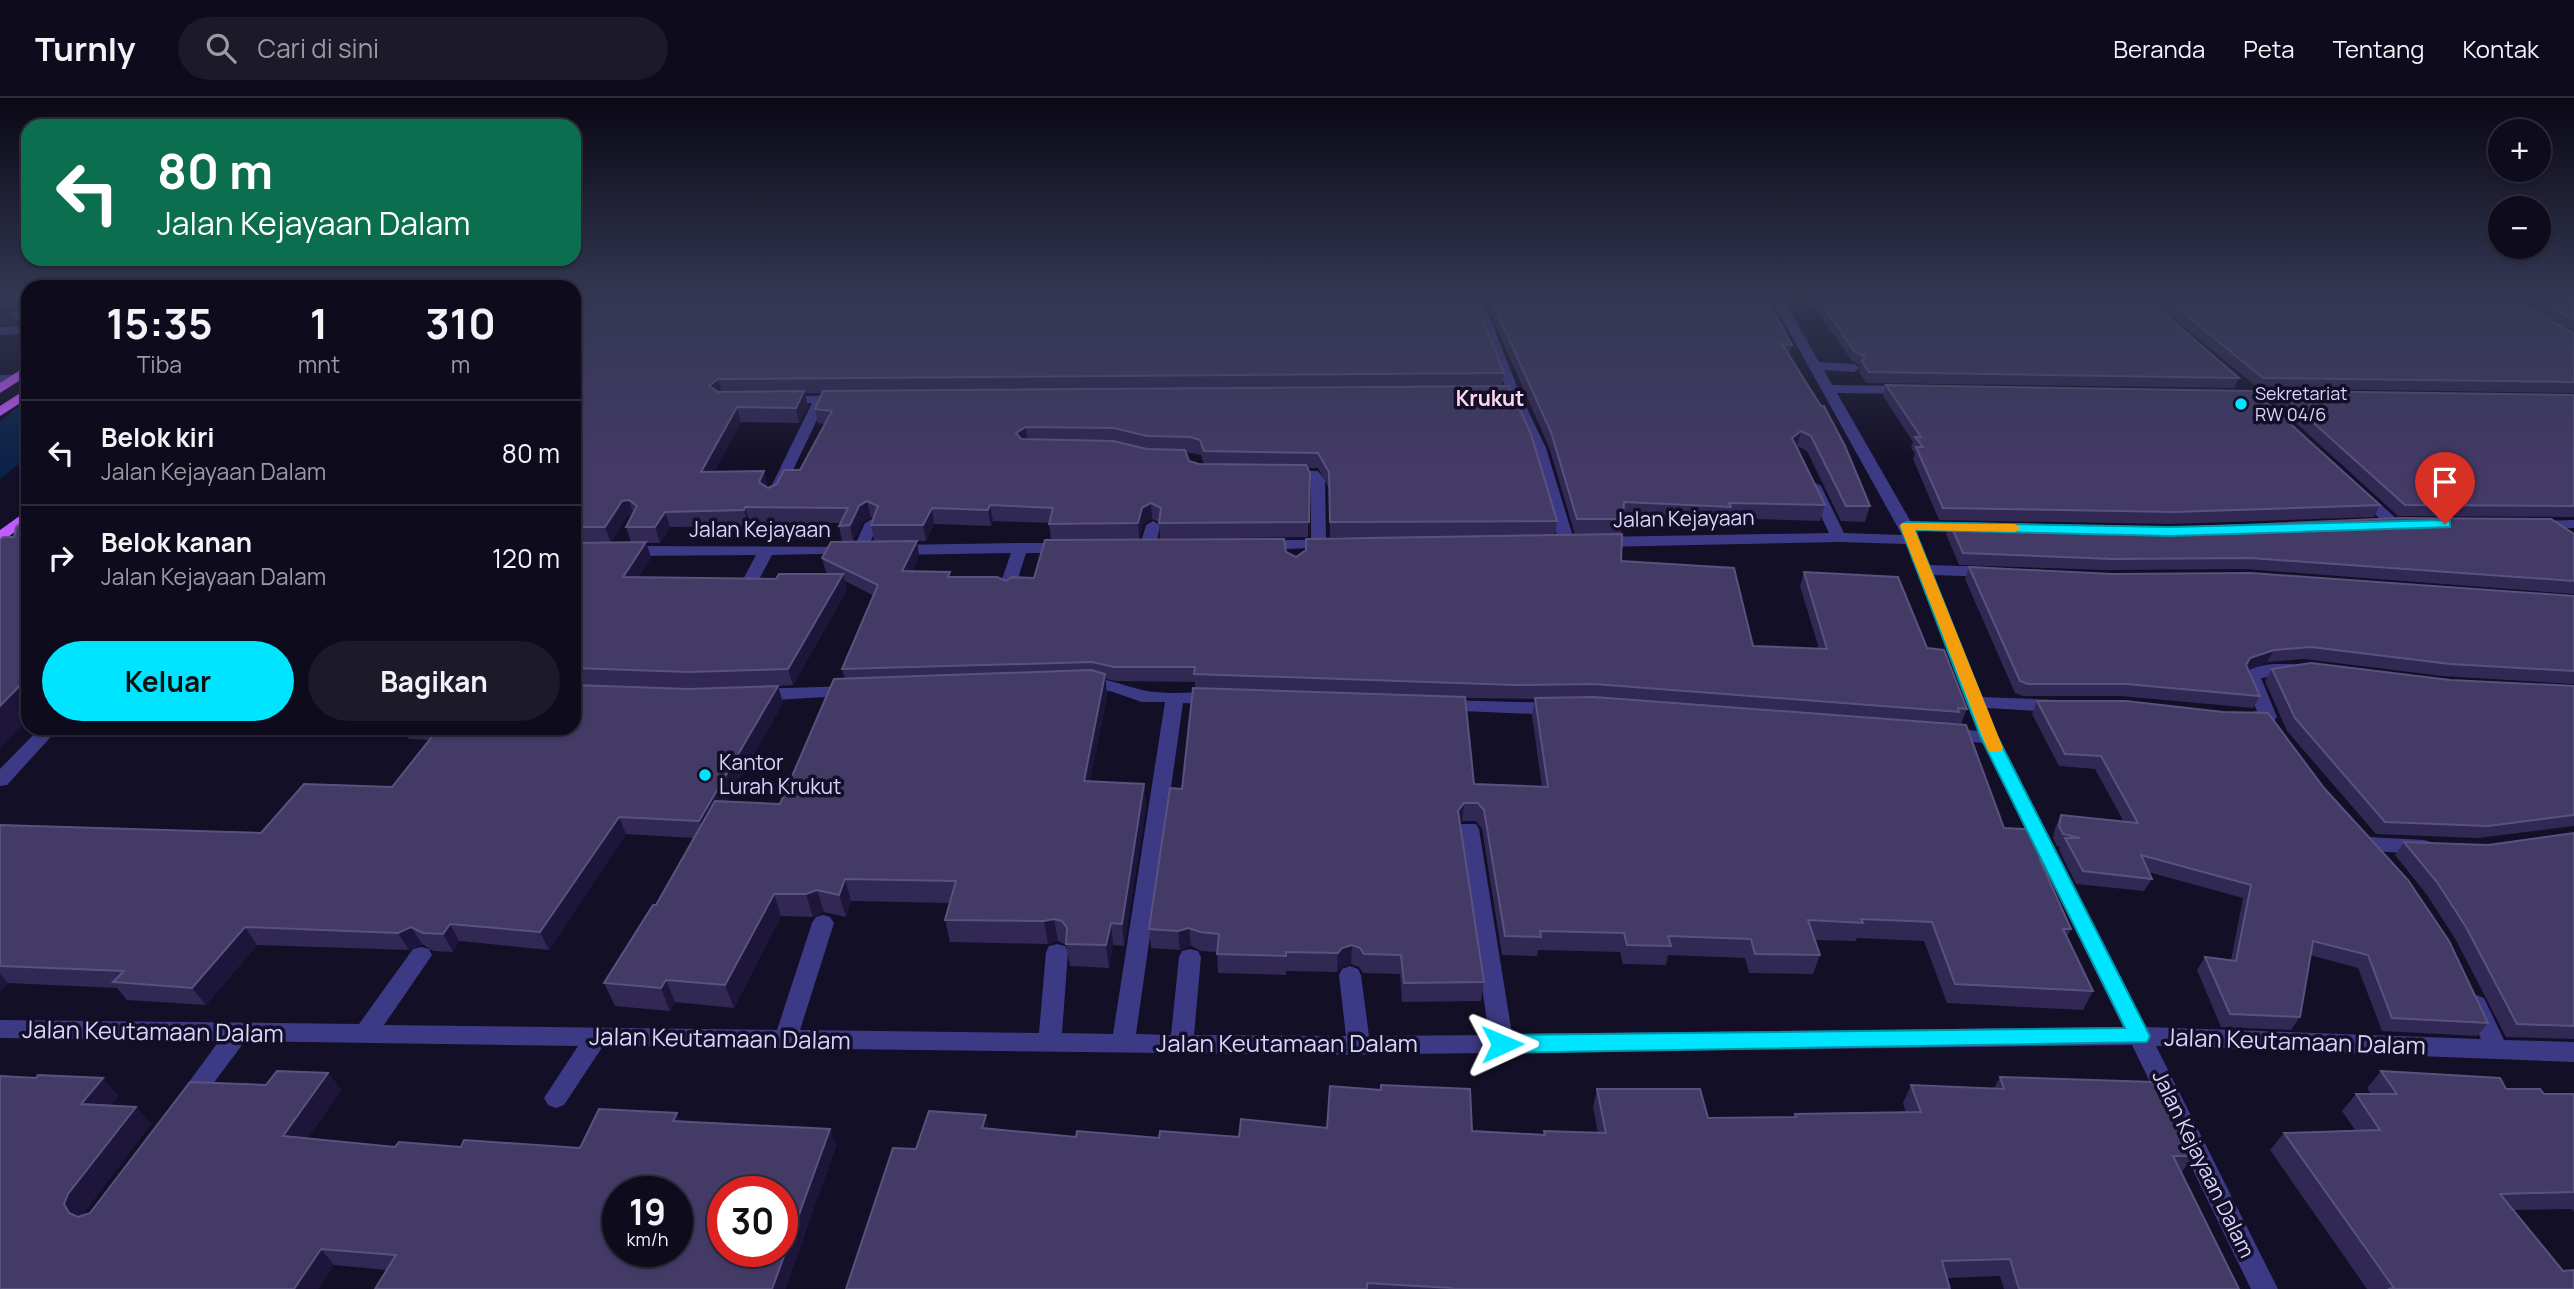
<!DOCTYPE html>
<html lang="id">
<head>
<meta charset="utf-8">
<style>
  body { margin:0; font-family:Manrope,sans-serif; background:#1c1929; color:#f1f3f6; height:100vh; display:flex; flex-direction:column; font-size:26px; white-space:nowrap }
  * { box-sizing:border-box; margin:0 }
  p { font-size:23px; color:#9b9ba3 }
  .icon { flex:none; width:38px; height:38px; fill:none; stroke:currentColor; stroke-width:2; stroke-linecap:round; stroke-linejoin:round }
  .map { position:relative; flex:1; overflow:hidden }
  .sheet { position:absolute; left:21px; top:182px; width:560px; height:455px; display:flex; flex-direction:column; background:#0e0b1c; border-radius:21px; box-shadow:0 2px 5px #0004,0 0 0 2px #2e2b3b }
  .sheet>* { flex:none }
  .hud { position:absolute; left:21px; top:21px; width:560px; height:147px; border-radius:21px; box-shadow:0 2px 5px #0004,0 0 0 2px #2e2b3b; background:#0b6e4f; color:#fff; overflow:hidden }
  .tools { position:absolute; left:2488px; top:21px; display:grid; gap:14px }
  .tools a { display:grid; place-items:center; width:63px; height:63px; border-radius:50%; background:#0e0b1c; box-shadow:0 2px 5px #0004,0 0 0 2px #2e2b3b; font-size:35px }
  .speed { position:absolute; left:602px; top:1078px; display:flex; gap:14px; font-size:35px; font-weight:700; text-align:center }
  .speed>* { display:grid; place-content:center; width:91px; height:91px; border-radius:50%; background:#0e0b1c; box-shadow:0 2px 5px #0004,0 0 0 2px #2e2b3b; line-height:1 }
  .speed small { font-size:18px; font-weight:400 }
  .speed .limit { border:10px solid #d22; background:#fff; color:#111 }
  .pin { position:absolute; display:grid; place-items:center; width:60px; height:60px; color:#fff; margin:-72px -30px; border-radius:50% 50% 50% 0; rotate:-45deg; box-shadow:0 0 7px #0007 }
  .pin .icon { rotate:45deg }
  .me { position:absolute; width:77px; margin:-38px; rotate:89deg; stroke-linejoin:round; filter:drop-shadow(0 0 5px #0008) }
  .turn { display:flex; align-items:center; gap:24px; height:147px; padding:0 21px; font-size:32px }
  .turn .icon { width:91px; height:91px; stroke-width:2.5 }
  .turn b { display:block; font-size:49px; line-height:60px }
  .eta { display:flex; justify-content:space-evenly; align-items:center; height:119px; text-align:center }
  .eta b { font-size:42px; font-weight:700; line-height:49px }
  .primary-button { display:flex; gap:14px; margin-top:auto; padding:14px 21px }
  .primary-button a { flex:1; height:80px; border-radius:42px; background:#00e5ff; color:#111; font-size:28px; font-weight:700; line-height:80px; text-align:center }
  .primary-button a+a { background:#1c1929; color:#f1f3f6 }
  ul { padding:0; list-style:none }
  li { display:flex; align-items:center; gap:21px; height:105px; padding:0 21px; border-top:2px solid #2e2b3b }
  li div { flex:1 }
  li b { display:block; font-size:26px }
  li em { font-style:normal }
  header { display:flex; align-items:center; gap:42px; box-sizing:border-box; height:98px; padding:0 35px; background:#0e0b1c; border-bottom:2px solid #2e2b3b }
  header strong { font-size:33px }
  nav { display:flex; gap:38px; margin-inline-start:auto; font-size:24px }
  .search { width:490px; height:63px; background:#1c1929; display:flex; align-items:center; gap:18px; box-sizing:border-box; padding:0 24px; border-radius:38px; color:#9b9ba3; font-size:26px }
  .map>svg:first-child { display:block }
  .water { fill:#0c2248 }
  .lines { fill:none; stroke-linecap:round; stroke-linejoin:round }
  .minor { fill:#3d3a85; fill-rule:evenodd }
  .major { fill:#c25bff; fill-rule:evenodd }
  .wall { fill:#312854; fill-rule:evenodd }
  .shaded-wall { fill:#1d163a }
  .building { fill:#433a66; stroke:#5a527e; stroke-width:2; fill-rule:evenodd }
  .route { fill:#00e5ff; stroke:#0095a6; stroke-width:2 }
  .slow { fill:#f59e0b }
  .poi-dot { fill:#00e5ff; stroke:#130f26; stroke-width:2.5 }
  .labels { text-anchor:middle; stroke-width:7; stroke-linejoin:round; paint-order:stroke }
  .far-poi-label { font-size:18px; fill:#d9d4ff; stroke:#130f26; text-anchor:start }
  .far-quarter-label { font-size:21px; font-weight:bold; fill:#ffd6f0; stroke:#130f26 }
  .street-label { font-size:21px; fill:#d9d4ff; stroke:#130f26 }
  .poi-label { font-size:21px; fill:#d9d4ff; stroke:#130f26; text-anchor:start }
  .near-street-label { font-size:24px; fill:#d9d4ff; stroke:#130f26 }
</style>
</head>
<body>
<header>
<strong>Turnly</strong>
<div class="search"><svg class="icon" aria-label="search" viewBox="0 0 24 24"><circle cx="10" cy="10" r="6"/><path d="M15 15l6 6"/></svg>Cari di sini</div>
<nav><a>Beranda</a><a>Peta</a><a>Tentang</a><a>Kontak</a></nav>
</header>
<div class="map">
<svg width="2574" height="1191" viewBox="0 0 2574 1191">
  <rect width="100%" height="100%" fill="#130f26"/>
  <path class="water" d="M28,301V359L0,381V323Z"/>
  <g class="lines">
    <path class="minor" d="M1470,199H1482L1520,296L1546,350L1575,445L1572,448L1567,450L1559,445L1532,350L1508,296Z
      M1770,199H1782L1819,264L1854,266L1860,270L1854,274L1824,272L1832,287L1909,288L1915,292L1909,296L1837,295L1911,424L1969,425L1976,429L1969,433H1915L1929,467L1992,469L2000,474L1992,479L1933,477L1982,599L2058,602L2067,608L2058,614L1987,610L1999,640L2146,929L2481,941L2465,906L2468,900L2476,897L2484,900L2504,942L2574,944V964L2156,948L2278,1191H2251L2132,947L1326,957L603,948L564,1007L556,1010L548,1007L544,1000L578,948L245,943L195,1010L187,1013L179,1010L175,1003L219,943L0,940V922L359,926L413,851L421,849L429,851L432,857L384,927L777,932L812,825L816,819L823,817L830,819L834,825L800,932L1039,935L1046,854L1049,848L1057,846L1065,848L1068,854L1062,935L1113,936L1165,604H1142L1110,593L1077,590L1074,586L1077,582C1100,576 1120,587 1142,592C1164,597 1191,594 1214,594L1223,600L1214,606L1183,605L1136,936L1171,937L1179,859L1182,853L1190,851L1198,853L1201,859L1194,937L1346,938L1339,877L1342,871L1350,868L1358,871L1361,877L1369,938L1489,937L1459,731L1462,726H1476L1479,731L1512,936L2123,929L1984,645L1948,642L1939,636L1948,630L1978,633L1906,446L1839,444L1598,449L1590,444L1598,439L1829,435L1807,388L1814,384L1821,388L1844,435L1902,437Z
      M28,213V221L0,222V214Z
      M28,228V236L0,237V229Z
      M0,277H15L21,281L15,285H0Z
      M2238,294H2298L2304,298L2298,302L2233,301V295Z
      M841,297L846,298V304L825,305L783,393L781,396H771L769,393L812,305L785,306L779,302L780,299Z
      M1286,372L1318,373L1325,382L1326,441L1334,443L1337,446L1334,449L1262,452L1254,447L1262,442H1311V382L1281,379V373Z
      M2362,393L2367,394L2398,422V428H2388L2357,400V394Z
      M872,421L879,425L865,455L772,457L755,489L747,494L739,489L756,457L625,458L617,453L625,448L854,449L865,425Z
      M2574,422V430L2536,431L2529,427L2536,423Z
      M1153,423L1160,427L1156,448L1148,453L1143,451L1140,448L1146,427Z
      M1020,445H1066L1074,450L1066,455H1026L1015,490L1007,495L999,490L1011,455L895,457L887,452L895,447Z
      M2293,566L2302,571L2299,575L2261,580L2277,619L2274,623H2244L2241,619L2244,615L2257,613L2242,578C2255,564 2276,566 2293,566Z
      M852,588L858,589L861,593L858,597L758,603L749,597L758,591Z
      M1445,602L1557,605L1566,611L1557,617L1439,612L1436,608L1439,604Z
      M40,630H59L7,687L0,688V671Z
      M2369,739L2424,742L2431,744L2434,749L2431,754L2424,756L2369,753L2362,751L2359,746L2362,741Z"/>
    <path class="major" d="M28,267V277L0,295V285Z
      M28,290V300L0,318V308Z
      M28,412V424L0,445V432Z"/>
  </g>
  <path class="wall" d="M0,199H28V211L9,212L17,224L0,227Z
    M574,199L1504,275L1502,288L1557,423L1555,437H1575L1549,349L1483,199H1766L1792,247L1789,257L1870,408L1865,424L1841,423L1807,353L1797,348L1825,407L1820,423L1728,420L1727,425L1623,420L1621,436V463L1753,548L1819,551L1800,488L1804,474L1927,550L1967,611L1961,626L1954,625V626L2004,730L2058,764L2049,783L2071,831L2067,839L2093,893L2083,912L1947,905L1924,843L1857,840L1856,843L1815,842L1820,857L1813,876L1749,875L1745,860L1668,857L1666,867L1623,866L1620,854L1538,852L1537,858L1502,857L1482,731L1476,723H1462L1460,726L1484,884L1481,903L1402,904L1400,876L1363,875L1359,869L1351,866L1341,869L1337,874L1286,873V877L1218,875L1217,854L1201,853L1191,848L1180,852L1151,850L1149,831L1182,691L1195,590V584L1116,583L1105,581L1107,597L1090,683L1144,686L1146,708L1124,848L1113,847L1109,870L1070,868L1066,847L1058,843L1048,846L950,844L945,822L949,805L851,803L846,819L824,814L813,819L781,818L734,910L675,904L670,913L615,908L604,885L656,807L694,740L626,736L549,852L459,843L453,854L433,853L422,846L409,852L257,847L206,907L127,902L117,890L8,885L0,894V727L261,735L392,689L430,642L409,641L403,630H574ZM805,295H822L815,311L818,325L825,326L800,372L777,386L768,390L764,373L714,374L741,324L799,325L808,308ZM1186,354L1201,357L1204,366H1199L1189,363ZM1308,370H1318L1329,390L1330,439H1414L1296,459L1286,454L1006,483L951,479L912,473L919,457L822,460L826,474L830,476L776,481L639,479L651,460L646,445H660L670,429L748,428L750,425H840L839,428L842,443H853L863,424L871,419L873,420L871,427L874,443H926L934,426L991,428L993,423L1049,425L1051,442L1139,441L1143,426L1152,421L1159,424L1160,441L1308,439L1310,375ZM627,418H632L626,429L631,444H611ZM845,483L874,498L842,571L845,581L780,706L727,703L783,605L778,588L793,587L847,492ZM1465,600L1535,601L1532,618L1542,689L1474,686Z
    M1808,199H2145L2239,280L2234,290L1866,285L1859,274L1860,268L1852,263Z
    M2148,199H2510L2554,224L2512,199H2574V295L2258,290Z
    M1886,287L2380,407L2374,419L2170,426L1939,422L1913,361L1915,355L1911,350L1913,344L1883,298Z
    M2278,293L2574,297V419L2398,418L2273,304Z
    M1950,425L2176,430L2574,436V496L2245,471L2107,472L1959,467L1946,436Z
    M1969,469L2574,498V586L2442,578L2304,561L2267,564L2248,571L2260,598L2253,610L2120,598H2023L2015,595L1965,481Z
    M2272,571L2450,582L2574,588V728L2478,740L2376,736L2287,633L2265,583Z
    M2037,603L2488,925L2477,938L2382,933L2358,870L2310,857L2300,919L2291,932L2221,929L2197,872L2205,859L2231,862L2243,800L2148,774L2152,781L2144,793L2076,786L2059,752L2060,749L2057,748L2053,740L2055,730L2061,717L2124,724L2095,671L2059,668L2032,616Z
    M2574,735V941L2506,939L2456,842L2427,797L2395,757L2404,744L2488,747Z
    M2381,973L2544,996H2574V1114L2572,1111L2513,1112L2574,1191H2367L2270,1052L2284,1035L2355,1032L2342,1013L2356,996H2371L2367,990Z
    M328,975L341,992L307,1041L395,1049H461L580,1050L680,1023L830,1031L836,1048L785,1191H375L387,1172L334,1167L0,1191L36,980H103L118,998L110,1008L136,1009L151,1026L85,1113L83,1117L90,1115L266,987Z
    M2000,979L2193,1058L2182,1074L2239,1191H2004L2000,1178L1947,1180L1950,1191H846L916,1051L989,1031L1076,1039L1159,1040L1239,1039L1327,1030L1472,1033L1543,1037L1544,1033L1598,1035L1593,1009L1597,991L1708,1020L1794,1019L1795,1016L1906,1014L1903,1005L1911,987L1994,990Z"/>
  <path class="shaded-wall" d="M21,199H28V211Z
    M7,208L17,224L0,227V209Z
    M718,281L722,295L714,303L709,288Z
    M804,293L808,308L799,325L796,310Z
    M737,309L741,324L706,390L701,374Z
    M1026,329L1028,344L1018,350L1016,335Z
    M1801,333L1797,348L1792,340Z
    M764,373L768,388L763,400L759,384Z
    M629,402L634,418H627L611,445L605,429L622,403Z
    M867,403L871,419L863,424L853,443L850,427L859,408Z
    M1151,405L1152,421L1143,426L1139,441L1138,425L1142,410Z
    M990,407L993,423L991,428L988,412Z
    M745,409L750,425L748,428L744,412Z
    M932,410L934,426L926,443L923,427Z
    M665,414L670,429L660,445L655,429Z
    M917,443L919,457L905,487L902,473Z
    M646,444L651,460L629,495L623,479Z
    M843,476L847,492L793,587L788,571Z
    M2274,552L2267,564L2243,572L2250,560Z
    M1105,576L1107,597L1086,705L1084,683Z
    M28,579V621L0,651V608Z
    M778,588L783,605L706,741L699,723Z
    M1144,686L1146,708L1124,848L1122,826Z
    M1464,705L1462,723L1456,731L1458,713Z
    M619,719L626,736L549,852L540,834Z
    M845,781L851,803L846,819L839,797Z
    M817,792L824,814L813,819L806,796Z
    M774,796L781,818L734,910L725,887Z
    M1054,821L1058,843L1048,846L1044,823Z
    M1111,825L1113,847L1109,870L1106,847Z
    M450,826L459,843L453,854L443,836Z
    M245,829L257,847L206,907L192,890Z
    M411,829L422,846L409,852L398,835Z
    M1189,830L1191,848L1180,852L1178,833Z
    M1352,847L1351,866L1341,869L1337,874L1338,855L1342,850Z
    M0,876L8,885L0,894Z
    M666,882L675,904L670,913L661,890Z
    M328,975L341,992L297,1056L283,1038Z
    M103,980L118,998L97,1023L81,1006Z
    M136,1009L151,1026L85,1113L81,1123L69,1115L64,1106L68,1096Z
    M677,1015L685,1033L673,1023Z
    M986,1017L990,1035L982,1030Z
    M830,1031L836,1048L785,1191H772Z
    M321,1151L334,1167L319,1191H294Z"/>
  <path class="building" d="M574,199H1474L1504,275L718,281L709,288L718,294L804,293L796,310L737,309L701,374L764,373L759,384L768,390L777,386L784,372H800L832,313L815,311L823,293L1509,288L1531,336L1557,423L1330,424L1329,374L1318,355L1204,353L1200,342L1190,339L1147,338L1114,330L1026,329L1016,335L1021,341L1113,343L1147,351L1185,352L1189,363L1199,366L1306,367L1310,375L1309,424L1159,425L1161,410L1151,405L1142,410L1138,425L1049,426L1053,410L990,407L988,412L932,410L923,427H871L878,408L867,403L859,408L850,427L839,428L848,410L745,409L744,412L665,414L655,429H626L637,408L629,402L622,403L605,429H574Z
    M1490,199H1766L1792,247L1782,246L1821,308H1824L1845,348L1870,408H1846L1811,338L1801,333L1792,340L1825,407L1729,405L1731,409L1624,404L1623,421H1577L1551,334Z
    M1817,199H2145L2239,280L1869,274L1862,263L1865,259L1854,253Z
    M2164,199H2510L2574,236V284L2263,280Z
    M2534,199H2574V222Z
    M1886,287L2254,293L2380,407L2175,414L1943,410L1916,349H1923L1915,339H1921Z
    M2278,293L2574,297V408L2405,407Z
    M28,419V579L0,608V442L3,439H14L16,429Z
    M2400,420L2551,421L2574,436V483L2251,460L2112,461L1963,455L1950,425L2176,430Z
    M1622,436L1621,463L1734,470L1753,548L1827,551L1804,474L1898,479L1927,550L1944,552L1967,611L1958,610L1959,614L1594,586L1515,587L1194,576L1195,569H1114L1092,564L842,571L878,487L822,460L831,444L917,443L902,473L950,474L948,479H997L1006,483L1012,479L1034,480L1045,442L1284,441L1286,454L1296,459L1306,452V441Z
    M646,444L623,479L776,481L779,476H843L788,571L688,574L574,570V445Z
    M1969,469L2112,476L2251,475L2574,498V573L2450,566L2311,549L2274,552L2250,560L2246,567L2260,598L2126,586H2028L2020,583Z
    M2311,565L2450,582L2574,588V717L2488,728L2385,724L2295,620L2272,571Z
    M1091,572L1105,576L1084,683L1144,686L1122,826L1111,825L1106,847L1066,846L1067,830L1062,823L1054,821L1044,823L945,822L956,783L845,781L839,797L817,792L806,796H774L725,887L666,882L661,890L604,885L653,807H656L715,703L780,706L834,581Z
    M574,587L688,591L778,588L699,723L619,719L540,834L450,826L443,836L423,835L411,829L398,835L245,829L192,890L113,884L124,873L0,868V727L261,735L304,686L392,689L439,630H574Z
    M1193,590L1465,599L1474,686L1548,689L1535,600L1594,599L1966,627L2004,730L2042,732L2058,764L2040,762L2071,831H2063L2093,893L1955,886L1932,824L1861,821L1863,825L1808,822L1820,857L1755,856L1751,841L1668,838L1671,848L1627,847L1624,835L1540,833L1541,839L1505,838L1484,712L1478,705H1464L1458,713L1484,884L1404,885L1401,857L1364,856L1360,850L1352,847L1342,850L1338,855L1286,854V858L1217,856L1219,836L1200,834L1189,830L1178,833L1149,831L1170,690L1182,691Z
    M2037,603H2126L2223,614L2268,615L2324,690L2408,782L2449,843L2488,925L2392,920L2368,857L2313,843L2300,919L2230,916L2205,859L2236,863L2251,787L2141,757L2152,781L2083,773L2065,740H2080L2063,736L2059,728L2061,717L2138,725L2101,658L2065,656Z
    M2574,735V928L2517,926L2466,829L2437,784L2404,744L2488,747Z
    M277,973L328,975L283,1038L395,1049L399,1044L461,1049L464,1042L580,1050L599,1011L677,1015L673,1023L830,1031L772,1191H375L396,1157L321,1151L294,1191H0V978L36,980L38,977L103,980L81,1006L136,1009L68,1096L64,1106L69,1115L78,1119L90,1115L190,984L266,987ZM618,1094H677V1153H618ZM723,1094H782V1153H723Z
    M2381,973L2500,980L2506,991H2540L2544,996H2574V1094L2500,1096L2563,1173L2574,1172V1191H2388L2394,1190L2284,1035L2380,1032L2356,996H2397Z
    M2000,979L2154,984L2193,1058H2173L2239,1191H2019L2010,1161L1942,1163L1950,1191H1451V1190L1367,1185V1191H846L893,1050L916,1051L929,1013L986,1017L982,1030L1076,1039L1077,1033L1159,1040L1160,1033L1239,1039L1241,1021L1327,1030L1330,988L1381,992V987L1470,991L1472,1033L1545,1037L1544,1033L1606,1035L1597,991H1700L1708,1020L1796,1019L1795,1016L1921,1014L1911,987L2004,991Z"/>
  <linearGradient id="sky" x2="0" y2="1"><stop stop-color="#0a0815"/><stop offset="0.54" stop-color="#333752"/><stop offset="1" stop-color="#333752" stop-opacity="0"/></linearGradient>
  <rect width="2574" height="366" fill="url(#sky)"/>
  <path class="route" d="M2445,422L2450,423V429L2170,438L1915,432L1998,640L2150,938L2147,944L1502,955L1495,952L1492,946L1495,940L1502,937L2125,930L1981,640L1900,428L1906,424L2170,429Z"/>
  <path class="slow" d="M1902,425L2015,426L2021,430L2015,434L1915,432L2003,650L2001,654H1989L1987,650L1900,428Z"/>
  <g class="poi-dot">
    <circle cx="2241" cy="306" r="7"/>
    <circle cx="705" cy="677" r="7"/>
  </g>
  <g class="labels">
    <g class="far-poi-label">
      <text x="2255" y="302">Sekretariat<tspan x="2255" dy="21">RW 04/6</tspan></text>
    </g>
    <g class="far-quarter-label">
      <text x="1490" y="308">Krukut</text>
    </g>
    <g class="street-label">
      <text transform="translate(1684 421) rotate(-1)" y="7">Jalan Kejayaan</text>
      <text x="760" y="439">Jalan Kejayaan</text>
      <text transform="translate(2203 1066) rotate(64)" y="7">Jalan Kejayaan Dalam</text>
    </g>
    <g class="poi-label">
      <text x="719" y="672">Kantor<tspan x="719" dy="24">Lurah Krukut</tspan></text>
    </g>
    <g class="near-street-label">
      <text transform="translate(153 934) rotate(1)" y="8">Jalan Keutamaan Dalam</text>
      <text transform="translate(720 941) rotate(1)" y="8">Jalan Keutamaan Dalam</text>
      <text transform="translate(2295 944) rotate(2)" y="8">Jalan Keutamaan Dalam</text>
      <text x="1287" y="954">Jalan Keutamaan Dalam</text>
    </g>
  </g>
</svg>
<div class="tools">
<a>+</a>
<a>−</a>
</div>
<div class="speed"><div>19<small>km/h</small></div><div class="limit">30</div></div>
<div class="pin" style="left:2445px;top:426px;background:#d93025"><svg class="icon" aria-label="arrive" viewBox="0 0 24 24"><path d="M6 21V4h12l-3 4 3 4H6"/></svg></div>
<svg class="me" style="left:1502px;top:946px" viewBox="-20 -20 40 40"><path d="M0-17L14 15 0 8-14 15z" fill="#00e5ff" stroke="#fff" stroke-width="4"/></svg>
<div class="hud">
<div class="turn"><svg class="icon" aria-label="left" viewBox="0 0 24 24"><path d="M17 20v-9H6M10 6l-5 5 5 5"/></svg><div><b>80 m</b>Jalan Kejayaan Dalam</div></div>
</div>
<section class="sheet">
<div class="eta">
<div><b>15:35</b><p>Tiba</p></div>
<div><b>1</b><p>mnt</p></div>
<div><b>310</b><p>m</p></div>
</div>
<ul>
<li><svg class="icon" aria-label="left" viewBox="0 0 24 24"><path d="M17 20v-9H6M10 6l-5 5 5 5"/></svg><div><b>Belok kiri</b><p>Jalan Kejayaan Dalam</p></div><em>80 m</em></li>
<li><svg class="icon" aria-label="right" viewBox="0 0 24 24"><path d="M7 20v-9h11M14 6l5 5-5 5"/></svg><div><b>Belok kanan</b><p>Jalan Kejayaan Dalam</p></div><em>120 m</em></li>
</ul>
<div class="primary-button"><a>Keluar</a><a>Bagikan</a></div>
</section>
</div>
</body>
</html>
